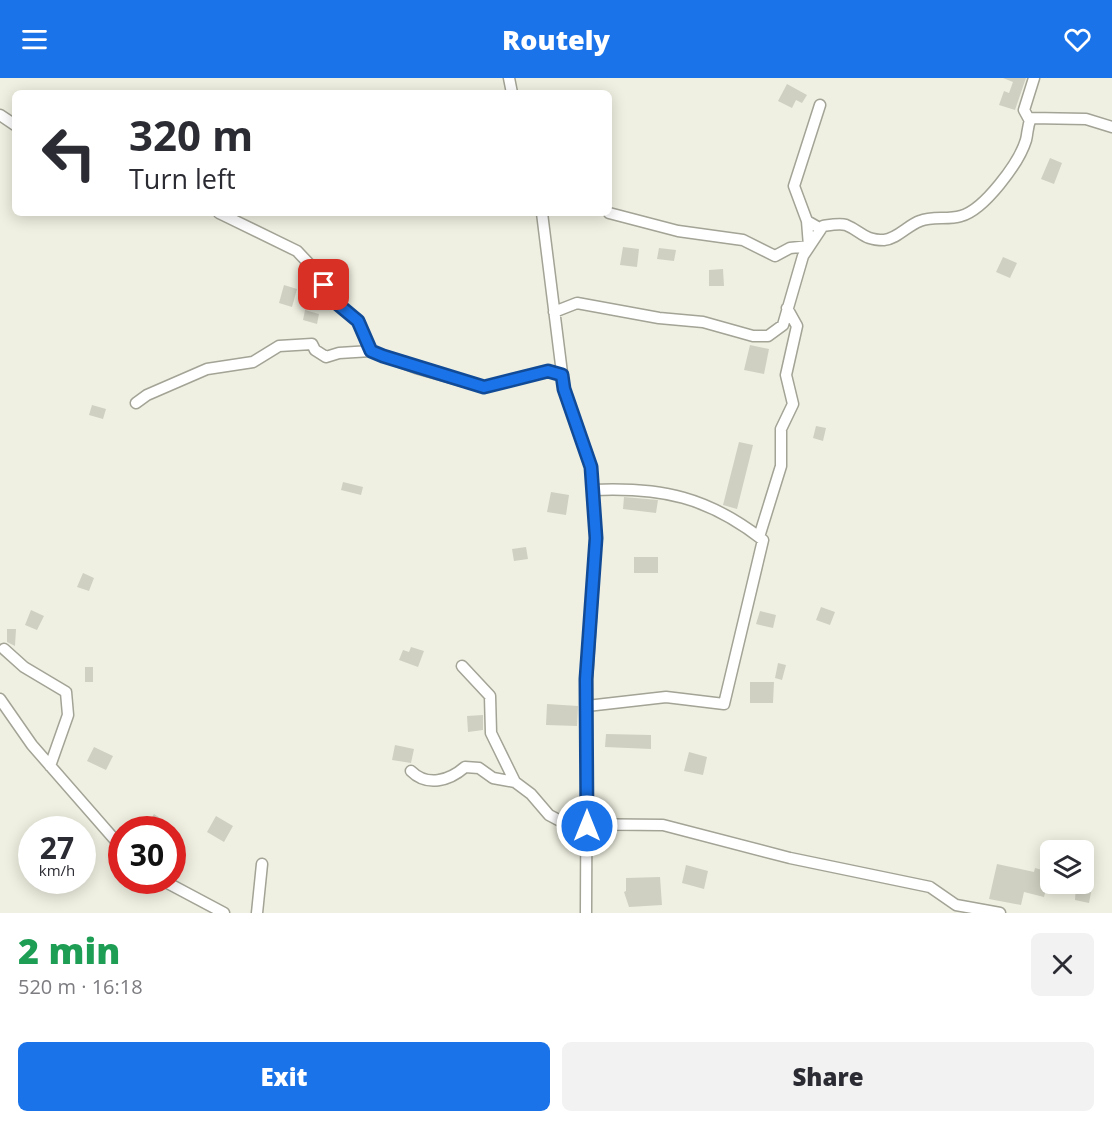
<!DOCTYPE html>
<html lang="en">
<head>
<meta charset="utf-8">
<style>
  body { margin:0; font-family:"Open Sans",sans-serif; background:#f2f2f3; color:#2b2b33; height:100vh; display:flex; flex-direction:column; font-size:22px; white-space:nowrap }
  * { box-sizing:border-box; margin:0 }
  p { font-size:20px; color:#7c7c81 }
  .icon { flex:none; width:33px; height:33px; fill:none; stroke:currentColor; stroke-width:2; stroke-linecap:round; stroke-linejoin:round }
  .map { position:relative; height:835px; overflow:hidden }
  .drawer { display:flex; flex-direction:column; background:#fff; flex:1 }
  .drawer>* { flex:none }
  .hud { position:absolute; left:12px; top:12px; width:600px; height:126px; border-radius:9px; box-shadow:0 3px 15px #0003; background:#fff; color:#2b2b33; overflow:hidden }
  .controls { position:absolute; left:1040px; top:762px; display:grid; gap:12px }
  .controls a { display:grid; place-items:center; width:54px; height:54px; border-radius:9px; background:#fff; box-shadow:0 3px 15px #0003; font-size:30px }
  .speed { position:absolute; left:18px; top:738px; display:flex; gap:12px; font-size:30px; font-weight:700; text-align:center }
  .speed>* { display:grid; place-content:center; width:78px; height:78px; border-radius:50%; background:#fff; box-shadow:0 3px 15px #0003; line-height:1 }
  .speed small { font-size:15px; font-weight:400 }
  .speed .limit { border:9px solid #d22; background:#fff; color:#111 }
  .pin { position:absolute; display:grid; place-items:center; width:51px; height:51px; color:#fff; margin:-26px; border-radius:12px; box-shadow:0 3px 9px #0006 }
  .me { position:absolute; width:66px; margin:-33px; rotate:0deg; stroke-linejoin:round; filter:drop-shadow(0 0 4px #0008) }
  .turn { display:flex; align-items:center; gap:21px; height:126px; padding:0 18px; font-size:27px }
  .turn .icon { width:78px; height:78px; stroke-width:2.5 }
  .turn b { display:block; font-size:42px; line-height:51px }
  .round { display:grid; place-items:center; flex:none; width:63px; height:63px; border-radius:9px; background:#f2f2f3 }
  .head { display:flex; align-items:center; justify-content:space-between; height:102px; padding:0 18px }
  h1 { font-size:36px; font-weight:800; line-height:45px; color:#1e9e55 }
  .cta { display:flex; gap:12px; margin-top:auto; padding:12px 18px }
  .cta a { flex:1; height:69px; border-radius:9px; background:#1a73e8; color:#fff; font-size:24px; font-weight:800; line-height:69px; text-align:center }
  .cta a+a { background:#f2f2f3; color:#2b2b33 }
  header { display:flex; justify-content:space-between; align-items:center; height:78px; padding:0 18px; background:#1a73e8; color:#fff; font-size:27px; font-weight:800 }
  .map>svg:first-child { display:block }
  .building { fill:#d0d0c2 }
  .lines { fill:none; stroke-linecap:round; stroke-linejoin:round }
  .minor-casing { stroke:#a3a396; stroke-width:13 }
  .minor { stroke:#fff; stroke-width:10 }
  .route-casing { stroke:#114b97; stroke-width:15 }
  .route { stroke:#1a73e8; stroke-width:10 }
</style>
</head>
<body>
<header><svg class="icon" aria-label="menu" viewBox="0 0 24 24"><path d="M4 6h16M4 12h16M4 18h16"/></svg>Routely<svg class="icon" aria-label="heart" viewBox="0 0 24 24"><path d="M12 20l-8-8c-3-5 5-10 8-4 3-6 11-1 8 4z"/></svg></header>
<div class="map">
<svg width="1112" height="835" viewBox="0 0 1112 835">
  <rect width="100%" height="100%" fill="#eff0e1"/>
  <path class="building" d="M1003,0H1026L1015,32L999,27L1004,13L1009,15L1013,4Z
    M787,6L807,17L802,25L796,22L792,30L778,23Z
    M1050,80L1062,85L1054,106L1041,101Z
    M623,169L639,171L637,189L620,187Z
    M659,170L676,172L674,183L657,181Z
    M1003,179L1017,185L1010,200L996,194Z
    M723,191L724,208H709V192Z
    M284,207L297,211L292,229L279,225Z
    M305,232L319,236L317,246L303,242Z
    M750,267L769,271L764,296L744,292Z
    M92,327L106,331L103,341L89,337Z
    M816,348L826,350L823,363L813,360Z
    M739,364L753,367L737,431L723,427Z
    M343,404L363,409L361,417L341,412Z
    M551,414L569,417L566,437L547,434Z
    M624,419L658,422L656,435L623,431Z
    M526,469L528,481L514,483L512,471Z
    M634,479H658V495H634Z
    M83,495L94,500L89,513L77,509Z
    M821,529L835,534L830,547L816,542Z
    M31,532L44,538L37,552L25,547Z
    M760,533L776,537L773,550L756,546Z
    M7,551H16L15,568L7,564Z
    M411,569L424,573L418,589L399,582L403,572L409,574Z
    M778,585L786,587L782,602L775,600Z
    M85,589H93V604H85Z
    M750,604H774L773,625H750Z
    M547,626L578,628L577,648L546,647Z
    M483,637V652L468,654L467,638Z
    M606,656L651,657V671L605,669Z
    M395,667L414,671L411,685L392,682Z
    M94,669L113,678L106,692L87,683Z
    M689,674L707,679L703,697L684,693Z
    M154,736L169,746L165,752H144Z
    M216,738L233,748L224,764L207,754Z
    M997,786L1034,794L1035,790L1050,794L1044,819L1024,814L1021,827L989,821Z
    M686,787L708,793L704,811L682,805Z
    M660,799L662,827L629,829L624,814L626,813V800Z
    M1083,802L1093,804L1089,825L1075,822L1076,806H1083Z"/>
  <g class="lines">
    <g class="minor-casing">
      <path id="minor" d="M509,0L512,15
        M0,37L15,47
        M1030,43L1024,32L1034,0
        M219,135L297,173L314,191L334,223L358,243L371,273L416,290L484,309L548,293L562,297
        M542,135L564,311L591,389L596,460L587,601L586,835
        M609,135L678,153L743,162L775,178L790,170L809,168L807,143L821,151
        M807,143L794,108L820,27
        M554,234L577,225L659,240L703,244L753,258H768L783,247L803,178L823,148C830,147 840,145 846,147C863,154 863,162 884,162C897,161 908,147 920,143C932,138 948,142 961,138C984,132 1019,85 1026,62C1028,54 1027,49 1031,40L1086,41L1112,49
        M136,325L147,317L207,291L253,284L279,268L312,266L315,272L326,279L339,275L371,273
        M759,459L781,388V351L793,326L786,297L797,248L787,230
        M4,571L24,589L66,614L68,637L50,688
        M462,588L490,618L491,655L515,704
        M0,621L32,667L122,770
        M587,628L666,619L724,626L763,462C708,419 662,409 593,412
        M411,693C427,709 449,703 465,689L479,690L493,700L515,704L531,716L549,737L566,746L663,747L790,780L930,809L956,827L1000,835
        M162,802L224,835
        M257,835L262,786"/>
    </g>
    <use href="#minor" class="minor"/>
  </g>
  <g class="lines">
    <g class="route-casing">
      <path id="route" d="M324,207L334,223L358,243L371,273L383,278L484,309L548,293L562,297L564,311L591,389L596,460L586,601L587,748"/>
    </g>
    <use href="#route" class="route"/>
  </g>
</svg>
<div class="controls">
<a><svg class="icon" aria-label="layers" viewBox="0 0 24 24"><path d="M12 4l9 5-9 5-9-5zM3 14l9 5 9-5"/></svg></a>
</div>
<div class="speed"><div>27<small>km/h</small></div><div class="limit">30</div></div>
<div class="pin" style="left:324px;top:207px;background:#d93025"><svg class="icon" aria-label="arrive" viewBox="0 0 24 24"><path d="M6 21V4h12l-3 4 3 4H6"/></svg></div>
<svg class="me" style="left:587px;top:748px" viewBox="-20 -20 40 40"><circle r="17" fill="#1a73e8" stroke="#fff" stroke-width="3"/><path d="M0-11L8 9 0 5-8 9z" fill="#fff"/></svg>
<div class="hud">
<div class="turn"><svg class="icon" aria-label="left" viewBox="0 0 24 24"><path d="M17 20v-9H6M10 6l-5 5 5 5"/></svg><div><b>320 m</b>Turn left</div></div>
</div>
</div>
<section class="drawer">
<div class="head"><div><h1>2 min</h1><p>520 m · 16:18</p></div><a class="round"><svg class="icon" aria-label="close" viewBox="0 0 24 24"><path d="M6 6l12 12M18 6L6 18"/></svg></a></div>
<div class="cta"><a>Exit</a><a>Share</a></div>
</section>
</body>
</html>
